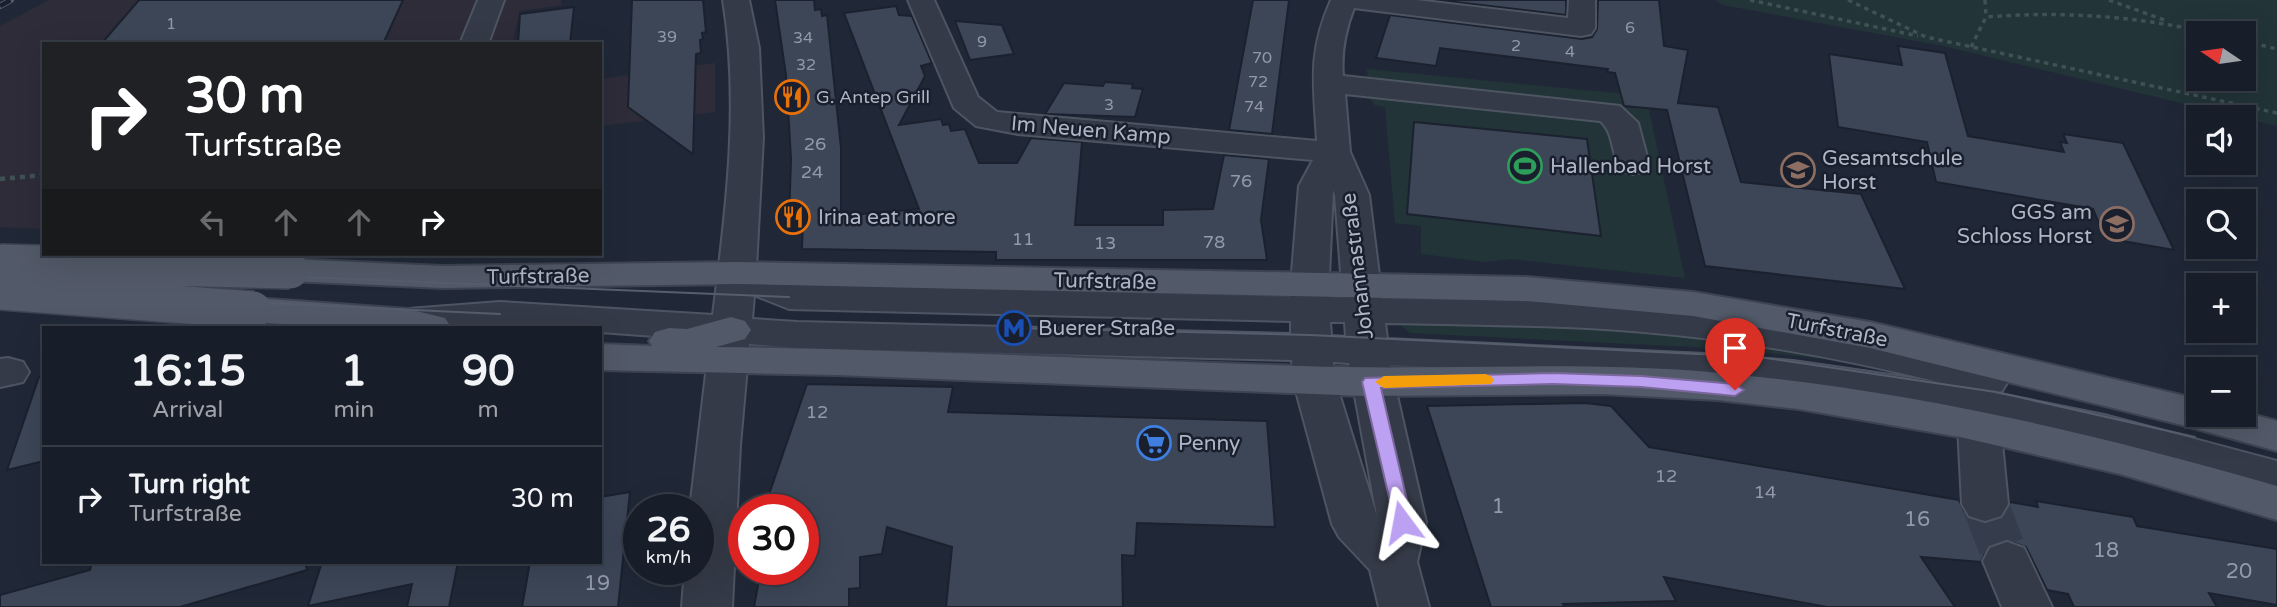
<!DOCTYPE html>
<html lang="en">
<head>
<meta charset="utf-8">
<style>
  body { margin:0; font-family:"Varela Round",sans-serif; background:#212731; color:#f1f3f6; height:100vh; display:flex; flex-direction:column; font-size:26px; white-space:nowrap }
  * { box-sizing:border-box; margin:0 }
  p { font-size:23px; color:#9fa2a8 }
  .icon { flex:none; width:38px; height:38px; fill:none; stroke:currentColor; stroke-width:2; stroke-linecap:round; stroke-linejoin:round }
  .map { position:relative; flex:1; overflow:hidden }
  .panel { position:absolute; left:42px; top:326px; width:560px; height:238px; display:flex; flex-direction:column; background:#181e29; border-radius:0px; box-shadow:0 7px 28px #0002,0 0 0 2px #363c46 }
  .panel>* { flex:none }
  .top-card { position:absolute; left:42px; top:42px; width:560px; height:214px; border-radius:0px; box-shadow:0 7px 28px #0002,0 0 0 2px #363c46; background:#202124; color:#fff; overflow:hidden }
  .needle { width:46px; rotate:283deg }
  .tools { position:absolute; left:2186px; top:21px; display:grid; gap:14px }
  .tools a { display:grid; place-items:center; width:70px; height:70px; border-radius:0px; background:#181e29; box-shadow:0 7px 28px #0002,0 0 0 2px #363c46; font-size:35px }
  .speed { position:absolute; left:623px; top:494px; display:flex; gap:14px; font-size:35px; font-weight:700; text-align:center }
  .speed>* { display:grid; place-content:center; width:91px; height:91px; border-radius:50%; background:#181e29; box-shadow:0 7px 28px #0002,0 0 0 2px #363c46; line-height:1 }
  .speed small { font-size:18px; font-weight:400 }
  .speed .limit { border:10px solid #d22; background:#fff; color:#111 }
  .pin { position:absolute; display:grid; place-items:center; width:60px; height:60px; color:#fff; margin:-72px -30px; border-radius:50% 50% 50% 0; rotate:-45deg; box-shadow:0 0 7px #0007 }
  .pin .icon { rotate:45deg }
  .me { position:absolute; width:77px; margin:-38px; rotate:347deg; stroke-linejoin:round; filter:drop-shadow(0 0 5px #0008) }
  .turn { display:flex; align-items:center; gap:24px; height:147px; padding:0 28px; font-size:32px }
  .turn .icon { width:91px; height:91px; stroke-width:2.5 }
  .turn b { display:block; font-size:49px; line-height:60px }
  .lanes { display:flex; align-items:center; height:66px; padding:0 28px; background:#0003; justify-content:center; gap:35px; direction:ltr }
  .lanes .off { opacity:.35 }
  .eta { display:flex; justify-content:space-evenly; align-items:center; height:119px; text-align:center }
  .eta b { font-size:42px; font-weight:700; line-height:49px }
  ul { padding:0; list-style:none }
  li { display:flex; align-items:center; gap:21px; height:105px; padding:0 28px; border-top:2px solid #363c46 }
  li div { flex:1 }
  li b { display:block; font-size:26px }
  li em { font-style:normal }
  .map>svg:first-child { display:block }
  .medical { fill:#2e2c39 }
  .green { fill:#223438; fill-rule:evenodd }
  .building { fill:#3c4657; stroke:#1b212e; stroke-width:2 }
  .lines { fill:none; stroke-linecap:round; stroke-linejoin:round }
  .minor-tunnel { stroke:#353d4c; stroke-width:46; stroke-dasharray:46 23; stroke-linecap:butt }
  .minor-casing { stroke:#4e5562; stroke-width:4 }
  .major-casing { stroke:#3d4351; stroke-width:4 }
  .path-far1 { stroke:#405155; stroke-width:3.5; stroke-dasharray:4.5 4.5; stroke-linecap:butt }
  .path { stroke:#405155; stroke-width:4.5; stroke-dasharray:5 5; stroke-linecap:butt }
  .minor { fill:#343a47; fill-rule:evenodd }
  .major { fill:#525968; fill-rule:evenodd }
  .tram { stroke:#565e6e; stroke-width:2 }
  .rail-casing { stroke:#565e6e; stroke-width:6 }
  .rail { stroke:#191f2c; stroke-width:4.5; stroke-dasharray:12; stroke-linecap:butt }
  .major-bridge-casing { stroke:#3d4351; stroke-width:40; stroke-linecap:butt }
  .major-bridge { stroke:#525968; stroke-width:37 }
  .route { fill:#bca0f2; stroke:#7a689d; stroke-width:2 }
  .slow { fill:#f59e0b }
  .labels { text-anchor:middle; stroke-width:5; stroke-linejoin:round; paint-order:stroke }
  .far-number-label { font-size:16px; fill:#9299a9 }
  .far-poi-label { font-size:18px; fill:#aeb5c4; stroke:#191f2c; text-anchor:start }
  .number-label { font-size:18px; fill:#9299a9 }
  .street-label { font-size:21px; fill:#aeb5c4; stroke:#191f2c }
  .poi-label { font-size:21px; fill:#aeb5c4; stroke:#191f2c; text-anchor:start }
  .near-number-label { font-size:21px; fill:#9299a9 }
</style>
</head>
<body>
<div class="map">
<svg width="2277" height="607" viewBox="0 0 2277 607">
  <rect width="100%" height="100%" fill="#202837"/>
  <path class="medical" d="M49,0H561L562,5L520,11L512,44H44V229L0,227V26Z
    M715,63V112L600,126V79Z"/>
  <path class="green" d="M1715,0H2277V126L1943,46L1723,5ZM2198,33H2244V79H2198Z
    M1367,69L1646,96L1685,278L1511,259L1486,262L1421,254V226L1395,223L1385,107L1374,105L1369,96Z
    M1406,320L1682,331L1843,356L1841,361L1734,349L1410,333L1400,325Z"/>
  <path class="building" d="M139,0H403L383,44H101Z
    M632,0H703L706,32L702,33L703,39L700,40L701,53L696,54L693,154L628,107Z
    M775,0H814L815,10L821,9L822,16L827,15L841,148V216L919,209L844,13L896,6L899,15L912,16L932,63L921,66L925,76L899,125L941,119L943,125L949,124L951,131L965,129L979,163H1017L1031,138L1082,142L1075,225H1163V210L1213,209L1224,155L1269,159L1261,220L1267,260H996V252L802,249L803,220L789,221L791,159L786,75Z
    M1253,0H1289L1272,134L1229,130Z
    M1438,0H1566V15Z
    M1598,0H1659L1664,46L1688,50L1678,103L1718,107L1741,182L1861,194L1905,289L1705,266L1667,110L1624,106L1615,73L1607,72L1608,69L1440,48L1436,66L1376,58L1390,15L1582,39L1592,37L1597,29Z
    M574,7L570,44H518L520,14Z
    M955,21L1002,25L1014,54L970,60Z
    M1898,46L1945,53L1968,136L2064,152L2060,142L2067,143L2063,134L2123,143L2174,250L2105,238L2093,209L1936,182L1927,142L1838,127L1829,54L1902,65Z
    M1105,82L1133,84L1132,88L1143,89L1135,117L1045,114L1064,83L1103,86Z
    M1414,122L1587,139L1601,236L1407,214Z
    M39,377L44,378V461L7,470Z
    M807,384L953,387L948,412L1267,421L1275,527L1137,523L1135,556L1122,555L1123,607H946L952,547L887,527L882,554L860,557V588L849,589V607H754L761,569H803V509H764Z
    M1585,403L1611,406L1649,447L1959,500L1967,517L1984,524L2003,517L2010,502L2038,507L2036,501L2133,517L2137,526L2277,549V605L2209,593L2217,607H2074L2068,594L2047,590L2026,547L2006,540L1988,547L1981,562L1921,557L1955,607H1827L1664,577L1676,601L1563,604L1565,607H1491L1427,406Z
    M630,492L618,607H522L530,562H600V497Z
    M92,562H305L307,570L180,607H0V595L90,570Z
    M322,562H458L449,607H407L412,584L308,606Z"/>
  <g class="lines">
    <path class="minor-tunnel" d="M1985,504L2007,561"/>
    <g class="minor-casing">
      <path id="minor" d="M478,0H504L488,44H460Z
        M723,0H749L759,48L763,138L756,268L795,285L1290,297L1299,186L1313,160L1018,134L976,126L954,108L908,0H934L978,97L997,112L1317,141C1314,85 1307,54 1331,0H1416L1568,18L1569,0H1595V28L1591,34L1581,36L1354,8C1345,31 1341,52 1343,76L1620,106L1638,123L1649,164L1645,171L1633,174L1621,171C1611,156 1615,133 1600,121L1345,94L1350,152L1369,195L1382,299C1444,300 1506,300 1567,303C1713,310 1861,332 2002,371L2008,381L2002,391L1995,393L2104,415L2277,461V493L2104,445L2000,423L2008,504L2001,516L1985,521L1969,516L1962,504L1958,426L1965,415C1776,375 1581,374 1390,365L1426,522L1417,562L1429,607H1379L1370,570L1339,537L1332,524L1293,380L1292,360L797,348L749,344L740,445L732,607H682L685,569H698V509H690L710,340L600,332V327H393L388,321L394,312L408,309L500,302L713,315C726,211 740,104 723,0ZM1333,190L1335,195L1343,298L1328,297ZM754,295L789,309L1291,321V334L797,322L752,319ZM1330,322H1345L1346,337L1331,336ZM1385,323C1445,324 1505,325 1566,327C1691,332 1818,352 1939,382L1793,361L1705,354L1387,339ZM1333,362L1349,363L1377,516L1335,380Z
        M8,358L23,362L29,372L23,382L0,387V359Z
        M2007,542L2024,548L2052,607H2002L1983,561L1990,548Z"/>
    </g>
    <g class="major-casing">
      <path id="major" d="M290,259L443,266L737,262L1527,277L1693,292L1870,322L2198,399V415H2244V412L2277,421V451L2186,426L1870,348L1693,316L1527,301L737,284L443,288L290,281L277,278L271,270L277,262Z
        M253,298L408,309L445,318L451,327H325L253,322L239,318L234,310L239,302Z
        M731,317L745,321L751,330L745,339L716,347C911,349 1106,360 1301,366C1441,371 1581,360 1720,373C1910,390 2094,433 2277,486V520L2120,474L1960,437L1799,409L1718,400L1602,394L1364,396L838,375L600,370V344L652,346L649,341L655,332L669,328L687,329Z"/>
    </g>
    <path class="path-far1" d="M1750,0L1918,36
      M1848,0L1926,37L2277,113
      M1985,0L1986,17
      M2109,0L2167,21
      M2244,41L2277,49
      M1971,47L1986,17C2062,11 2136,16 2210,33"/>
    <path class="path" d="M0,179L44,175"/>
    <use href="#minor" class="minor"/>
    <use href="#major" class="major"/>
    <path class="tram" d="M0,270L178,272L789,297
      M0,283L180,299L500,314
      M1014,328L1310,335L1759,357L1996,392L2195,437"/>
    <g class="rail-casing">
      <path id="rail" d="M0,6L11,0"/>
    </g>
    <use href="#rail" class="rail"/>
    <g class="major-bridge-casing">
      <path id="major-bridge" d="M0,263L290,270
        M0,291L253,310"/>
    </g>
    <use href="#major-bridge" class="major-bridge"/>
  </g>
  <path class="route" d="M1553,373L1641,376L1735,384L1744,390L1735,396L1641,387L1553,384L1381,388L1412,522L1409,527L1402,529L1396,527L1362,382L1365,378Z"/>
  <path class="slow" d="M1485,374L1491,376L1494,380L1491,384L1384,388L1375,382L1384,376Z"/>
  <defs>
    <g id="restaurant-ring" transform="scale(1.75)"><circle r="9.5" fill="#191f2c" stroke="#e8710a" stroke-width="1.5"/><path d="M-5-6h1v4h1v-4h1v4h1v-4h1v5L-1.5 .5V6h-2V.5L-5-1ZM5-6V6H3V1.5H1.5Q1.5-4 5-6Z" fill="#e8710a"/></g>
    <g id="stadium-ring" transform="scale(1.75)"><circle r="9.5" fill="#191f2c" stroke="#2e9e5b" stroke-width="1.5"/><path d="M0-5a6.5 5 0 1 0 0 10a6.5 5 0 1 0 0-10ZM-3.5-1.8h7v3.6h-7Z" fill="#2e9e5b"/></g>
    <g id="school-ring" transform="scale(1.75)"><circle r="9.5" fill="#191f2c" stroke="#8d6e63" stroke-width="1.5"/><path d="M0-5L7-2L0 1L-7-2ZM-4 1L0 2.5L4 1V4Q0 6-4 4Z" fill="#8d6e63"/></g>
    <g id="metro-ring" transform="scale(1.75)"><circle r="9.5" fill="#191f2c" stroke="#1a4fb4" stroke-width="1.5"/><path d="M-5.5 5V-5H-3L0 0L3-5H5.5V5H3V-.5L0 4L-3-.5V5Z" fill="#1a4fb4"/></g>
    <g id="supermarket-ring" transform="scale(1.75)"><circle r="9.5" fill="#191f2c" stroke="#3f7fe0" stroke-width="1.5"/><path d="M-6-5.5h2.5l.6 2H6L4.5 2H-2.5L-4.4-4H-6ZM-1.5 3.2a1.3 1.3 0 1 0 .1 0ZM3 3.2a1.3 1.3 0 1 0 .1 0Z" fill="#3f7fe0"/></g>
  </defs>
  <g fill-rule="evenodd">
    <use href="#restaurant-ring" x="792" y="97"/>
    <use href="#stadium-ring" x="1525" y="166"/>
    <use href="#school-ring" x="1798" y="170"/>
    <use href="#restaurant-ring" x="793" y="217"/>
    <use href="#school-ring" x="2117" y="224"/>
    <use href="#metro-ring" x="1014" y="328"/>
    <use href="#supermarket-ring" x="1154" y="443"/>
  </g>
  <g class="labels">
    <g class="far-number-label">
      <text x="171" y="29">1</text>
      <text x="1630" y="33">6</text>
      <text x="667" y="42">39</text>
      <text x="803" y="43">34</text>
      <text x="982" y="47">9</text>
      <text x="1516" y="51">2</text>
      <text x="1570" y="57">4</text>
      <text x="1262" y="63">70</text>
      <text x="806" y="70">32</text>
      <text x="1258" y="87">72</text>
      <text x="1109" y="110">3</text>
      <text x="1254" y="112">74</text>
    </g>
    <g class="far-poi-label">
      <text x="816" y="103">G. Antep Grill</text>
    </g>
    <g class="number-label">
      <text x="815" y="150">26</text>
      <text x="812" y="178">24</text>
      <text x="1241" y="187">76</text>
      <text x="1023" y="245">11</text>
      <text x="1214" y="248">78</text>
      <text x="1105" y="249">13</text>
      <text x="817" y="418">12</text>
      <text x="1666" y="482">12</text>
      <text x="1765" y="498">14</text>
    </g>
    <g class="street-label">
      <text transform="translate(1091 130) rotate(5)" y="7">Im Neuen Kamp</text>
      <text transform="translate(1357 266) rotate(-97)" y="7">Johannastraße</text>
      <text transform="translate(538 276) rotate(-1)" y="7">Turfstraße</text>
      <text transform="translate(1105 281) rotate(1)" y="7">Turfstraße</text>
      <text transform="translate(1837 330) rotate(11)" y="7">Turfstraße</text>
    </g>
    <g class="poi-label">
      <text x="1822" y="165">Gesamtschule<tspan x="1822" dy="24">Horst</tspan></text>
      <text x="1550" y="173">Hallenbad Horst</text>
      <text x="2092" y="219" text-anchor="end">GGS am<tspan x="2092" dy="24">Schloss Horst</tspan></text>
      <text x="818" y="224">Irina eat more</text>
      <text x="1038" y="335">Buerer Straße</text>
      <text x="1178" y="450">Penny</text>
    </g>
    <g class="near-number-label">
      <text x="1498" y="513">1</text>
      <text x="1917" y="526">16</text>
      <text x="2106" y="557">18</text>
      <text x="2239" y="578">20</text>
      <text x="597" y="590">19</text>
    </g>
  </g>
</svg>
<div class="tools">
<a><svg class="needle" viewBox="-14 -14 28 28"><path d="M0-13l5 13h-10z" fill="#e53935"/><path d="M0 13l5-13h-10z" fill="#9fa2a8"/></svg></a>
<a><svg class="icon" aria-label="sound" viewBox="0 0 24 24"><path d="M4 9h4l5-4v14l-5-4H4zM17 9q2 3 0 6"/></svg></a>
<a><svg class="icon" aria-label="search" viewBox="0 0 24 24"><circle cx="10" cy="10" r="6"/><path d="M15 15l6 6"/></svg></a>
<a>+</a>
<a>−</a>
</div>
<div class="speed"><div>26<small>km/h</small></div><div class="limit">30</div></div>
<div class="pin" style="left:1735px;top:390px;background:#d93025"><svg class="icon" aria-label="arrive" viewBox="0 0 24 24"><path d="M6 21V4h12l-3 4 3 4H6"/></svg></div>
<svg class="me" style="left:1402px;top:522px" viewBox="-20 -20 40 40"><path d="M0-17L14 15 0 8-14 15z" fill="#bca0f2" stroke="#fff" stroke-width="4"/></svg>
<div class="top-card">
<div class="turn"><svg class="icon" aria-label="right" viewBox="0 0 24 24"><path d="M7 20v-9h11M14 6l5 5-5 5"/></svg><div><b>30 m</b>Turfstraße</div></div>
<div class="lanes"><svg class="icon off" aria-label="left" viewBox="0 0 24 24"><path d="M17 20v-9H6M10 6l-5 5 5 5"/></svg><svg class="icon off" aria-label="ahead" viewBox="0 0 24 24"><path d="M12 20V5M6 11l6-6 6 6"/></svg><svg class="icon off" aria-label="ahead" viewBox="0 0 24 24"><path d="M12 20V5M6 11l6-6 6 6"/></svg><svg class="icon" aria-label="right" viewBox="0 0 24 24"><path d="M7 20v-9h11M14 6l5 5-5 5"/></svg></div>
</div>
<section class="panel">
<div class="eta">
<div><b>16:15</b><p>Arrival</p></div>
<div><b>1</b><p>min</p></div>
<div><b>90</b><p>m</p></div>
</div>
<ul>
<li><svg class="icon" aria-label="right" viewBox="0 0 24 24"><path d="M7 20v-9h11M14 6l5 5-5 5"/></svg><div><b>Turn right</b><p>Turfstraße</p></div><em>30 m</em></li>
</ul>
</section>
</div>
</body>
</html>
